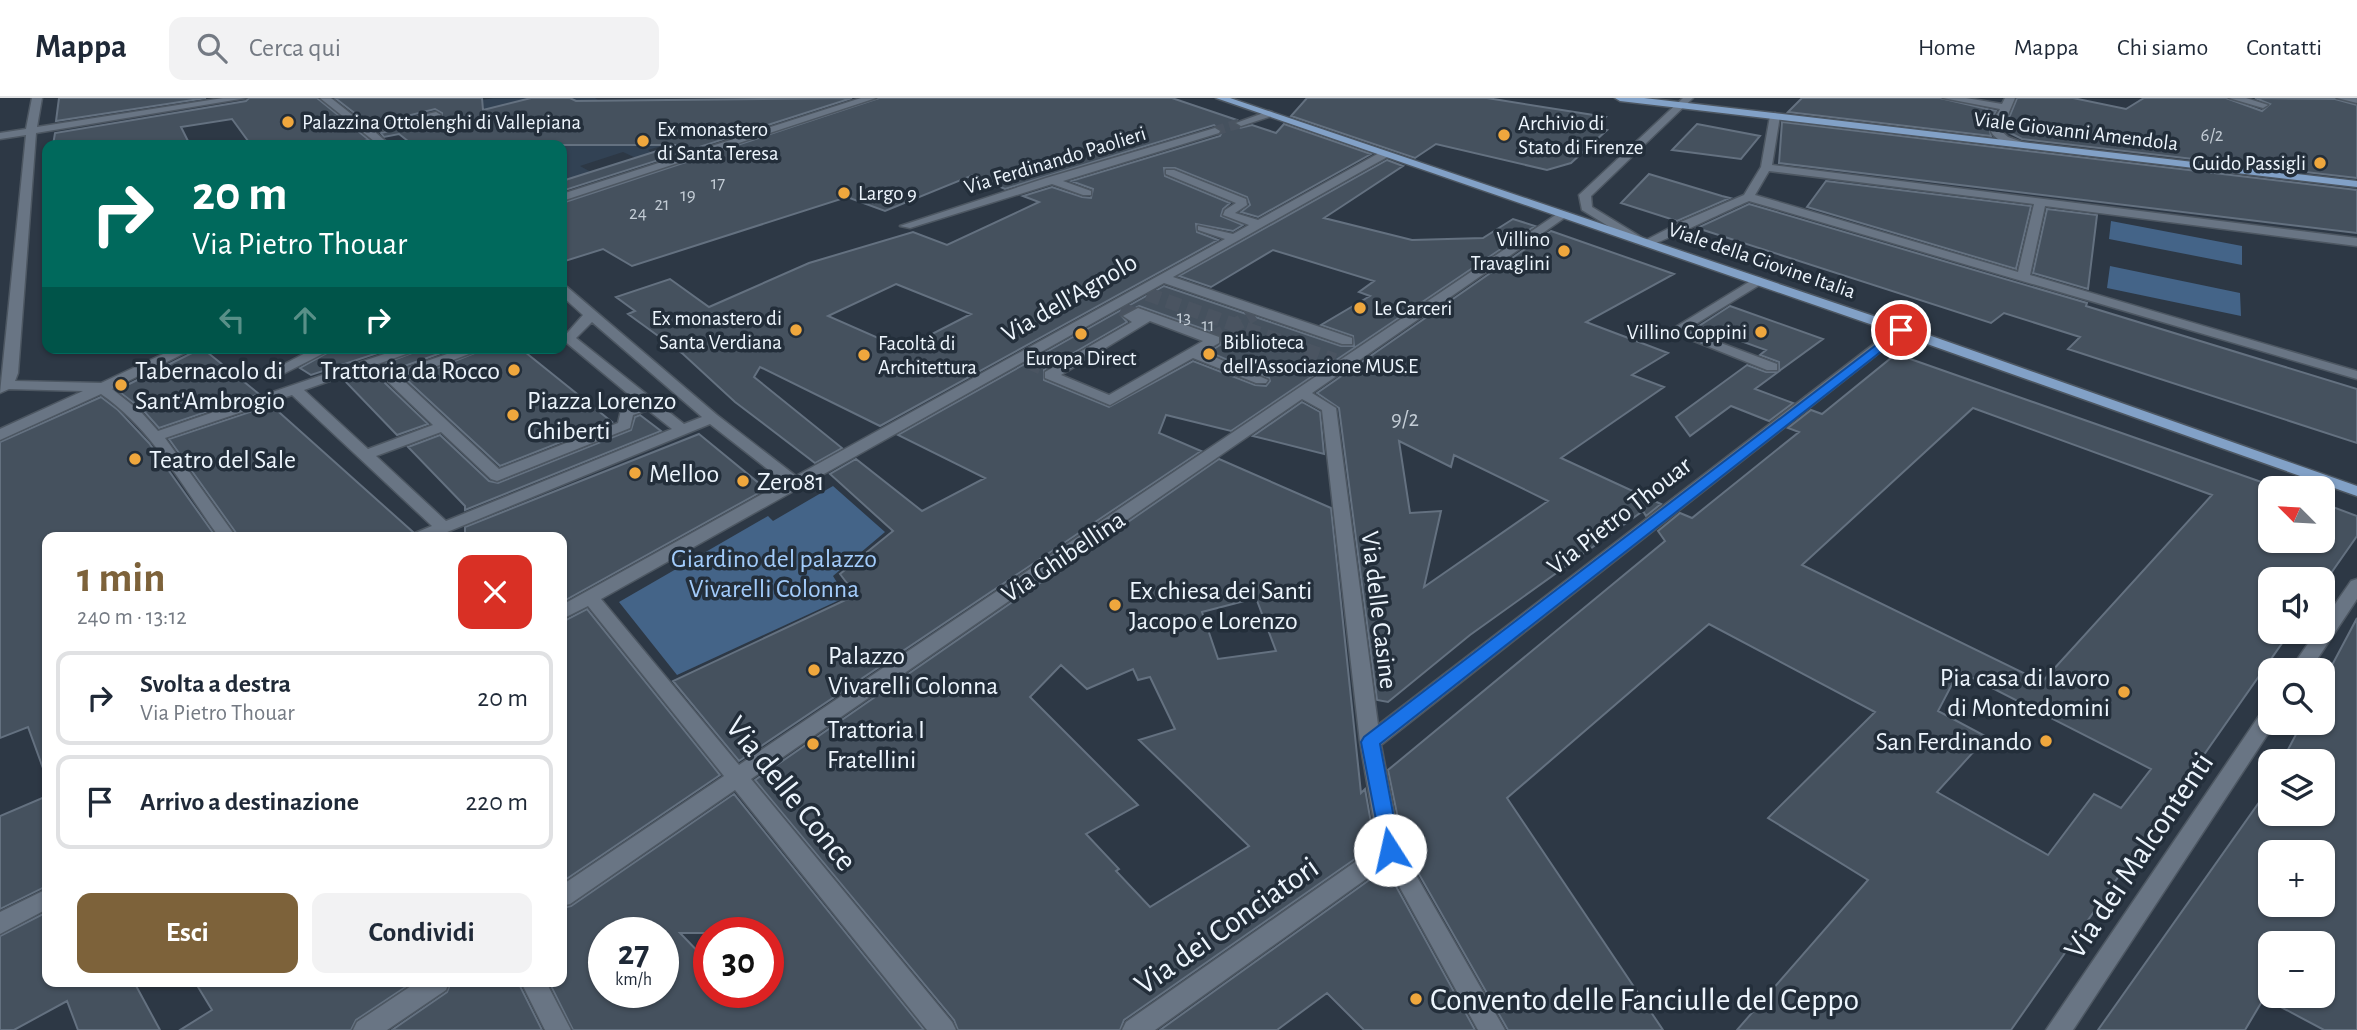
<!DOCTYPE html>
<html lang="it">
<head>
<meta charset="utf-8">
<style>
  body { margin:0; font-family:"Alegreya Sans",sans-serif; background:#f2f2f3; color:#1f2937; height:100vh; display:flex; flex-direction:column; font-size:26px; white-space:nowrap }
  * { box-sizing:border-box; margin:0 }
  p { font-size:23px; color:#747a83 }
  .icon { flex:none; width:38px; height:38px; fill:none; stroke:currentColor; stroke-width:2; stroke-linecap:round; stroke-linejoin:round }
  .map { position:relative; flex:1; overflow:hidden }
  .sheet { position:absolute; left:42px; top:434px; width:525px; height:455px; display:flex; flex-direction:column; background:#fff; border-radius:14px; box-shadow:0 2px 5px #0004 }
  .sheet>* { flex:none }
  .banner { position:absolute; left:42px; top:42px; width:525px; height:214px; border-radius:14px; box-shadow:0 2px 5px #0004; background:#00695c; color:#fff; overflow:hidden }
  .needle { width:46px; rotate:294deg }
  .tools { position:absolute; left:2258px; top:378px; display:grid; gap:14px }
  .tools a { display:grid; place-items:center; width:77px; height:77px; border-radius:14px; background:#fff; box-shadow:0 2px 5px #0004; font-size:35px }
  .speed { position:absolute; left:588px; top:819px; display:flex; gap:14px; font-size:35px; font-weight:700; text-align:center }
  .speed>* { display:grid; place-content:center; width:91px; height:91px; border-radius:50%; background:#fff; box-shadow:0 2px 5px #0004; line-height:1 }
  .speed small { font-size:18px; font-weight:400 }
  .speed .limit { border:10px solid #d22; background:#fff; color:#111 }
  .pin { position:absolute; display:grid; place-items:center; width:60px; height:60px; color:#fff; margin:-30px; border:4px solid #fff; border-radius:50%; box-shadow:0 2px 7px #0007 }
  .me { position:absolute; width:77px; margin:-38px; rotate:350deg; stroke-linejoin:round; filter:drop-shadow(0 0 5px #0008) }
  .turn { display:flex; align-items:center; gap:24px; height:147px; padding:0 35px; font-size:32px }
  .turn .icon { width:91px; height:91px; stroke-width:2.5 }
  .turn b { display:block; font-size:49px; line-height:60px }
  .lanes { display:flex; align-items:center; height:66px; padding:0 35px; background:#0003; justify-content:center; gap:35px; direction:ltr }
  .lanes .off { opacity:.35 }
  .round { display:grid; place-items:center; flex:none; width:74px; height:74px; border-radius:14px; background:#f2f2f3 }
  .headline { display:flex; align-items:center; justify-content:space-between; height:119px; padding:0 35px }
  h1 { font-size:42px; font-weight:700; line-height:52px; color:#7d623a }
  .action { display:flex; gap:14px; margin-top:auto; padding:14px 35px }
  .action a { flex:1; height:80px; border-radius:14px; background:#7d623a; color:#fff; font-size:28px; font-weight:700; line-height:80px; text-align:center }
  .action a+a { background:#f2f2f3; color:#1f2937 }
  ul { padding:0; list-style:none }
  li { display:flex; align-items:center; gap:21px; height:94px; margin:0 14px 10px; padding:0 21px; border:4px solid #e0e1e3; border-radius:14px }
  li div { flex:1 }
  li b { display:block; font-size:26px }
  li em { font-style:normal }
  header { display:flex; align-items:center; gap:42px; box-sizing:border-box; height:98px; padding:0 35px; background:#fff; border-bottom:2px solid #e0e1e3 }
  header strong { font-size:33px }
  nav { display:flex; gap:38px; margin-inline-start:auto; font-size:24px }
  .search { width:490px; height:63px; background:#f2f2f3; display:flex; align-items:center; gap:18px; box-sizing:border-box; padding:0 24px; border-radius:14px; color:#747a83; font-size:26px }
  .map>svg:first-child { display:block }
  .built { fill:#324254 }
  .green { fill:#446488 }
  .building { fill:#45515e; stroke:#647180; stroke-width:2; fill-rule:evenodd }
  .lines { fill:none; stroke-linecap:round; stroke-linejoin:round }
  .minor-tunnel-far1 { stroke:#4a5461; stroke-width:10; stroke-dasharray:10 5; stroke-linecap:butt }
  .minor-tunnel { stroke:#4a5461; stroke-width:14; stroke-dasharray:14 7; stroke-linecap:butt }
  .minor-casing { stroke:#4d5762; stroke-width:3 }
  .major-casing { stroke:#4d5762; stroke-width:3 }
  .minor { fill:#697584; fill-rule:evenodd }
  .major { fill:#82a1c7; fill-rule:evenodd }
  .route { fill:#1a73e8; stroke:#114b97; stroke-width:2 }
  .poi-dot { fill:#efa73d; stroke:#232e3a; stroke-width:2.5 }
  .labels { text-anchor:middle; stroke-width:7; stroke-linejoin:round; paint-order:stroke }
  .far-number-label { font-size:19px; fill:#c3ccd5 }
  .far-poi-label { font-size:21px; fill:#edf5fd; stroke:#232e3a; text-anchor:start }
  .far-street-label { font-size:21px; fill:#edf5fd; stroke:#232e3a }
  .number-label { font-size:23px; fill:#c3ccd5 }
  .street-label { font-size:26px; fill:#edf5fd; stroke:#232e3a }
  .poi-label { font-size:26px; fill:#edf5fd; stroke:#232e3a; text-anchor:start }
  .park-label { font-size:26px; fill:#a2cbfa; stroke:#232e3a }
  .near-street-label { font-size:32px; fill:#edf5fd; stroke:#232e3a }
  .near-poi-label { font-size:32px; fill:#edf5fd; stroke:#232e3a; text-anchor:start }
</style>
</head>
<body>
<header>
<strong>Mappa</strong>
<div class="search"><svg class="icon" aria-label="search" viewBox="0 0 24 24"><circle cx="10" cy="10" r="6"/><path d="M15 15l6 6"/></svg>Cerca qui</div>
<nav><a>Home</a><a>Mappa</a><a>Chi siamo</a><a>Contatti</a></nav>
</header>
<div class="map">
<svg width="2357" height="932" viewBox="0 0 2357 932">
  <rect width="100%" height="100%" fill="#2d3845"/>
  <path class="built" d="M493,0H595L625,20L711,32L648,52L652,55L636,60L623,54L580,68L591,74L567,81L570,83L562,86V47H413L381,24Z"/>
  <path class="green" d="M2111,123L2242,148V167L2109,141Z
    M2110,168L2240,195L2241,218L2107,190Z
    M833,388L885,434L833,478L846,499L677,577L619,504L768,418L773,423Z"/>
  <path class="building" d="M59,0H206L56,23Z
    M249,0H317L369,42L345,47H251L232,21L181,29L190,47H53L55,35L246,3Z
    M335,0H482L483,12L531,0H570L576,3L852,0L562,93V83L676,47H413L399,36L384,39L381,35L442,20V15L435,11L370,27Z
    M879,0H1172L1237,22L1233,26L1240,30L1252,27L1276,35L1284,26L1371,56L1258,119L1241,114L1250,107L1247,99L1175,70H1164L1165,78L1230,105L1223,111L1221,118L1243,127L1233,133L1196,126L1197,134L1218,142L880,328L760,269L754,279L842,350L815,365L735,304L683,256L628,216L635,213L616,199L670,181L709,209L809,165L913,134L947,147L1039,104L1023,98L1052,89L1082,99L1091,100L1093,91L1071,83L1220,38L1222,34L1214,27L1005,91L973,77L885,113L847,99L632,168L603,151L562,164V105ZM896,186L971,216L903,251L828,218Z
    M1307,0H1487L1606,19L1596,30L1607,32L1571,65L1547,72L1436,46L1415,60L1291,18Z
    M1802,0H1940L1996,13L1989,27L1991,38L1788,14Z
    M2017,0H2073L2126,11L2144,0H2226L2262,13L2270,6L2255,0L2335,1L2357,7V80L2022,41L2004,32Z
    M1782,24L2357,92V135L1779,65Z
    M1697,26L1760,38L1741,61L1672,52Z
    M1387,62L1403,68L1324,120L1412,142L1483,140L1513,121L1535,128L1231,333L1166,317L1159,335L1201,353L739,663L673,583L856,497L840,476L893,433L830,376L856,361L922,413L985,380L898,337L1164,188L1341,248H1354L1353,238L1321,227L1370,198L1359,194L1374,183L1273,152L1211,189L1179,178ZM1139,208L1220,237V247L1209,254L1269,280L1270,283L1266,288L1255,287L1193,263L1109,309L1044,282V272L1127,224L1121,217Z
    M1649,76L1722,98L1730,100L1677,123L1621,105Z
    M1826,83L2031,108L2016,171L1807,109Z
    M1749,106L2087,205L2086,208L2357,291V345L2068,251L2080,239L2004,215L1991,225L1697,130Z
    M2047,111L2097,117L2088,191L2033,175Z
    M1551,133L1674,176L1586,224L1668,255L1632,277L1664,289L1561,360L1661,406L1646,418L1643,413L1470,537L1388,604L1377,602L1339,310L1317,295ZM1399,343L1451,369L1454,357L1548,403L1424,489L1441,413L1410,415Z
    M1730,208L1823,241L1779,273V264L1760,257L1766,252L1699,228Z
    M202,250L259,296L159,330L143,312L117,292Z
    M336,250H393L311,277L300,270Z
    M425,250H455L385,275V285L428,326L397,337L343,281Z
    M487,250H520L612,324L500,368L407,282Z
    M1896,256L2270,387V443H2322V405L2357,418V438L2322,488V481H2270V534H2290L2011,932H1737L1868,782L1768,720L1875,614L1709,526L1507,700L1663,932H1508L1404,750L1388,672L1665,443L1658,433L1680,415L1692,420L1799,334L1788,330L1811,312L1822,316ZM1973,310L2212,397L2042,584L1802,467ZM1959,573L2151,671L2121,710L2094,696L2048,757L1937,694L1987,639L1938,613Z
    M1747,267L1766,274H1778L1755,291L1793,305L1769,323L1731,308L1690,338L1676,319Z
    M101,299L118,312L149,345L216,439H47V673H44L28,629L0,640V344Z
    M1302,304L1320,314L1324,356L1253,338Z
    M271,307L413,434L410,439H239L169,341Z
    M640,317L661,333L465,412V408L408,349L440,337L489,383L498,385L631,332L635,319Z
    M699,336L766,391L562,504V439H465V429Z
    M1219,361L1331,410L1361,695L1365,691L1375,747L1124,922L1120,932H958L954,922L755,682ZM1256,500L1276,553L1218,561L1202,514ZM1061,567L1087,591L1133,571L1138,582L1150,579L1175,631L1139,642L1249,748L1150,809L1116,773L1119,771L1086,736L1138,707L1030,599Z
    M587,511L720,677L562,784V524Z
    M2357,520V932H2324L2264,900L2245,932H2098L2270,689V716H2322V663H2282L2302,625H2322V586ZM2270,754H2322V807H2270ZM2270,845H2322V898H2265L2270,890Z
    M734,696L924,932H573L549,884H562V810L571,808ZM604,835H663V894H604ZM680,835H768V894H709V865Z
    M47,698V788L0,811V718Z
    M1386,770L1475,932H1364L1327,895L1277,932H1160Z
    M47,814V884H134L160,932H78L67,903L14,932H0V838Z
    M195,884H413L356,922L351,932H180L212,912Z
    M451,884H518L542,932H392L447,894Z"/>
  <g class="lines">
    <path class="minor-tunnel-far1" d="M1215,33L1241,25"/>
    <path class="minor-tunnel" d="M1147,196L1335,262
      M1121,211L1134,216
      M1211,241L1254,216
      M1028,264L1054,275"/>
    <g class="minor-casing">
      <path id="minor" d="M32,0H42L37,29L223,0H246L36,35L18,275L15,283L101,285L176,250H195L112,291L141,314L158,333L402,250H423L304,292L368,351L433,327L387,283V277L464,250H485L402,281L499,371L618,325L621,312L639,305L562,241L583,217L562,198V188L567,189L717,317L796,378L1225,141L1198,132V128L1233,136L1249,127L1223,117L1225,112L1236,105L1166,76V72H1174L1246,101L1247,107L1235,115L1258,122L1381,54H1389V58L1173,179L1352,240V246H1342L1164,185L601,501L739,667L1560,114L1570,116L1312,295L1336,310L1378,627L1896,229L1901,228L1908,232L1381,647L1401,751L1505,932H1478L1387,766L1155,932H1122L1126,924L1378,748L1360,644L1322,312L1302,301L751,681L952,924L956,932H927L735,692L570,806L562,808V787L724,678L588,508L562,521V507L784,384L710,326L435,439H413L415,435L432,428L292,297L165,340L236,439H219C183,389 152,331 101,296L0,342V331L83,293L9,291L0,295L26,37L0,41V35L26,31ZM592,224L702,319L684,326L576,240ZM648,312L672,331L446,423L376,358L441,334L491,381L497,383L630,330L633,317Z
        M320,0H331L369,30L436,14L441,17L375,34L390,47H379Z
        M861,0H876L562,103V96Z
        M1683,0H1693L1591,98L1592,109L1646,142L1636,145L1582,112L1579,97Z
        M1943,0H1966L2002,6L2005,0H2015L2001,33L2008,39L2033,48C2025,53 1995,45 1991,33C1989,27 1997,17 2000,11Z
        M2229,0H2246L2268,7L2263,10Z
        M2337,0H2357V5Z
        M1269,13L1272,14V18L1241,28L1236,25Z
        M1775,15L1780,18L1772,67L2357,140V148L2045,108L2030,177L2357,273V281L1749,103C1734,109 1653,149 1646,148V142L1681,124L1744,97L1761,69L1770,18ZM1769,73L2034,106L2018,174L1755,97Z
        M1215,30L1220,33L1219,35L1063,83L1091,93V97H1083L1052,86L910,130L900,128L1046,80Z
        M1757,179L1761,180V186L1686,232L1777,266V272H1767L1669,233Z
        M1138,210L1219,239V245L1203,254L1268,282L1266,285H1256L1193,260L1110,307L1045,280V274L1132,224L1123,218ZM1150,223L1203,243L1109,297L1061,277Z
        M315,250H334L283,276L278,277L271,273Z
        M2357,481V501L2310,572H2290L2316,534H2322V525L2351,483Z
        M2270,610V625H2275L2073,932H2046L2263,612Z
        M47,791V811L0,836V814Z
        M417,884H449L446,892L387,932H353L357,924Z
        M521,884H546L571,932H545Z"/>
    </g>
    <g class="major-casing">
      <path id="major" d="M1216,0H1230L1906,229L2357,388V398L1896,235Z
        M1615,0H1644L2357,83V89L1620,3Z"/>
    </g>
    <use href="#minor" class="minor"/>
    <use href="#major" class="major"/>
  </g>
  <path class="route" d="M1901,228L1907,232L1906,234L1380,646L1400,752L1397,758L1390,761L1383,758L1361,644L1364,639Z"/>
  <g class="poi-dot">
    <circle cx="288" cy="24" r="7"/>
    <circle cx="1504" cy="37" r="7"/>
    <circle cx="643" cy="43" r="7"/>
    <circle cx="2320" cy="65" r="7"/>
    <circle cx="844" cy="95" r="7"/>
    <circle cx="1564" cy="153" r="7"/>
    <circle cx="1360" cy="210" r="7"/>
    <circle cx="796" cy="232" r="7"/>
    <circle cx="1761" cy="234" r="7"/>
    <circle cx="1081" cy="236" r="7"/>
    <circle cx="1209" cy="256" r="7"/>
    <circle cx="864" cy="257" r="7"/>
    <circle cx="514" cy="272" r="7"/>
    <circle cx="121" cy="287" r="7"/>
    <circle cx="513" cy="317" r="7"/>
    <circle cx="135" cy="361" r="7"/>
    <circle cx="635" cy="375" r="7"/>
    <circle cx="743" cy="383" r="7"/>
    <circle cx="1115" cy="507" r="7"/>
    <circle cx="814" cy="572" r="7"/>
    <circle cx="2124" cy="594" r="7"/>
    <circle cx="2046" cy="643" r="7"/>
    <circle cx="813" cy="646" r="7"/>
    <circle cx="1416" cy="901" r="7"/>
  </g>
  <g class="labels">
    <g class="far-number-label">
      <text x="2212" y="43">6/2</text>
      <text x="718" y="91">17</text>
      <text x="688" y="103">19</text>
      <text x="662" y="112">21</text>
      <text x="638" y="121">24</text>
      <text x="1184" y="225">13</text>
      <text x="1208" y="233">11</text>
    </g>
    <g class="far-poi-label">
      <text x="302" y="31">Palazzina Ottolenghi di Vallepiana</text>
      <text x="1518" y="32">Archivio di<tspan x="1518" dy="24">Stato di Firenze</tspan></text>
      <text x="657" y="38">Ex monastero<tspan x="657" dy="24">di Santa Teresa</tspan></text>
      <text x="2306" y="72" text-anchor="end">Guido Passigli</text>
      <text x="858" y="102">Largo 9</text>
      <text x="1550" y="148" text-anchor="end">Villino<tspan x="1550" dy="24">Travaglini</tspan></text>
      <text x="1374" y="217">Le Carceri</text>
      <text x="782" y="227" text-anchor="end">Ex monastero di<tspan x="782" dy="24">Santa Verdiana</tspan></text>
      <text x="1747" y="241" text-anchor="end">Villino Coppini</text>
      <text x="1223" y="251">Biblioteca<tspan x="1223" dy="24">dell'Associazione MUS.E</tspan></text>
      <text x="878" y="252">Facoltà di<tspan x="878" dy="24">Architettura</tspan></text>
      <text x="1081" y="267" text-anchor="middle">Europa Direct</text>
    </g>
    <g class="far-street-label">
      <text transform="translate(2076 33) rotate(7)" y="7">Viale Giovanni Amendola</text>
      <text transform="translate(1055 62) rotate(-17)" y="7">Via Ferdinando Paolieri</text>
      <text transform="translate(1762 162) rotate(19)" y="7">Viale della Giovine Italia</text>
    </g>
    <g class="number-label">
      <text x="1405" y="328">9/2</text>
    </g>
    <g class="street-label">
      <text transform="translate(1069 199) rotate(-30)" y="9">Via dell'Agnolo</text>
      <text transform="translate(1619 417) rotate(-38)" y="9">Via Pietro Thouar</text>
      <text transform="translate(1063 458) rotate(-34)" y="9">Via Ghibellina</text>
      <text transform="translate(1380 512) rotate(83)" y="9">Via delle Casine</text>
    </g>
    <g class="poi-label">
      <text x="135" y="281">Tabernacolo di<tspan x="135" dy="30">Sant'Ambrogio</tspan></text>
      <text x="500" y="281" text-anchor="end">Trattoria da Rocco</text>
      <text x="527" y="311">Piazza Lorenzo<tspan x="527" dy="30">Ghiberti</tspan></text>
      <text x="149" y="370">Teatro del Sale</text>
      <text x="649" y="384">Melloo</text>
      <text x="757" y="392">Zero81</text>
      <text x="1129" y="501">Ex chiesa dei Santi<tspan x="1129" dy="30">Jacopo e Lorenzo</tspan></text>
      <text x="828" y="566">Palazzo<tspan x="828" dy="30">Vivarelli Colonna</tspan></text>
      <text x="2110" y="588" text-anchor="end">Pia casa di lavoro<tspan x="2110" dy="30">di Montedomini</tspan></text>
      <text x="827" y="640">Trattoria I<tspan x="827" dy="30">Fratellini</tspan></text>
      <text x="2032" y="652" text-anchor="end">San Ferdinando</text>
    </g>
    <g class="park-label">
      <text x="774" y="469">Giardino del palazzo<tspan x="774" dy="30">Vivarelli Colonna</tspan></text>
    </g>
    <g class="near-street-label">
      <text transform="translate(792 695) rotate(51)" y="11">Via delle Conce</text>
      <text transform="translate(2138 757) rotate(-56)" y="11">Via dei Malcontenti</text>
      <text transform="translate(1226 827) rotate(-35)" y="11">Via dei Conciatori</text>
    </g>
    <g class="near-poi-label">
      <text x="1430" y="912">Convento delle Fanciulle del Ceppo</text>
    </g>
  </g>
</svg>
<div class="tools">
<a><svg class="needle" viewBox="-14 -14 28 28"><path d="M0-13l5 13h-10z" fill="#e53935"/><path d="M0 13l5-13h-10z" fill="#747a83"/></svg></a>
<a><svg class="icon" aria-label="sound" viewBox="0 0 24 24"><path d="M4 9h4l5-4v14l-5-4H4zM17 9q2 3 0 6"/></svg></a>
<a><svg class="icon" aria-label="search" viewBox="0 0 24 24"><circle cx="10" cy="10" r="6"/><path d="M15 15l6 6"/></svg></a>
<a><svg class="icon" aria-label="layers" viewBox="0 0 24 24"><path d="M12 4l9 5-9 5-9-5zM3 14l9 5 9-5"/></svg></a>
<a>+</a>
<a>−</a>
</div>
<div class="speed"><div>27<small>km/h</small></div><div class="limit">30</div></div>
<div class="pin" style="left:1901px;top:232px;background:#d93025"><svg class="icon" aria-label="arrive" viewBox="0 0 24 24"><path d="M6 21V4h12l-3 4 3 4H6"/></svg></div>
<svg class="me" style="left:1390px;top:752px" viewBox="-20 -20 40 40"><circle r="19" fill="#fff"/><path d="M0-13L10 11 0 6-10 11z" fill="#1a73e8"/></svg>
<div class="banner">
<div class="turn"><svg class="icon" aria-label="right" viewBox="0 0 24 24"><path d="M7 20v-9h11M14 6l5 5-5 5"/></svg><div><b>20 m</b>Via Pietro Thouar</div></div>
<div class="lanes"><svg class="icon off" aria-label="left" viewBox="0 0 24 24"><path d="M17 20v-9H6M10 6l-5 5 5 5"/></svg><svg class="icon off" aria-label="ahead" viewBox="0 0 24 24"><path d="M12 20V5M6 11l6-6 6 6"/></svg><svg class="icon" aria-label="right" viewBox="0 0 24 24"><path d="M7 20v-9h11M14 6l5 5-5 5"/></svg></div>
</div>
<section class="sheet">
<div class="headline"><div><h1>1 min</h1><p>240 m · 13:12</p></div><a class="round" style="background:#d93025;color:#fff"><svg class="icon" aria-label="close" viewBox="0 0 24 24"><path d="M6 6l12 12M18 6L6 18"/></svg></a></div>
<ul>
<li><svg class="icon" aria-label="right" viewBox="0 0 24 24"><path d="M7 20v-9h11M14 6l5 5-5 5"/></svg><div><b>Svolta a destra</b><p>Via Pietro Thouar</p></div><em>20 m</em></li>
<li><svg class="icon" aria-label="arrive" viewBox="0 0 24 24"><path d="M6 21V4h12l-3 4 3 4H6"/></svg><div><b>Arrivo a destinazione</b></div><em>220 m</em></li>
</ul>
<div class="action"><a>Esci</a><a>Condividi</a></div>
</section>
</div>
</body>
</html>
